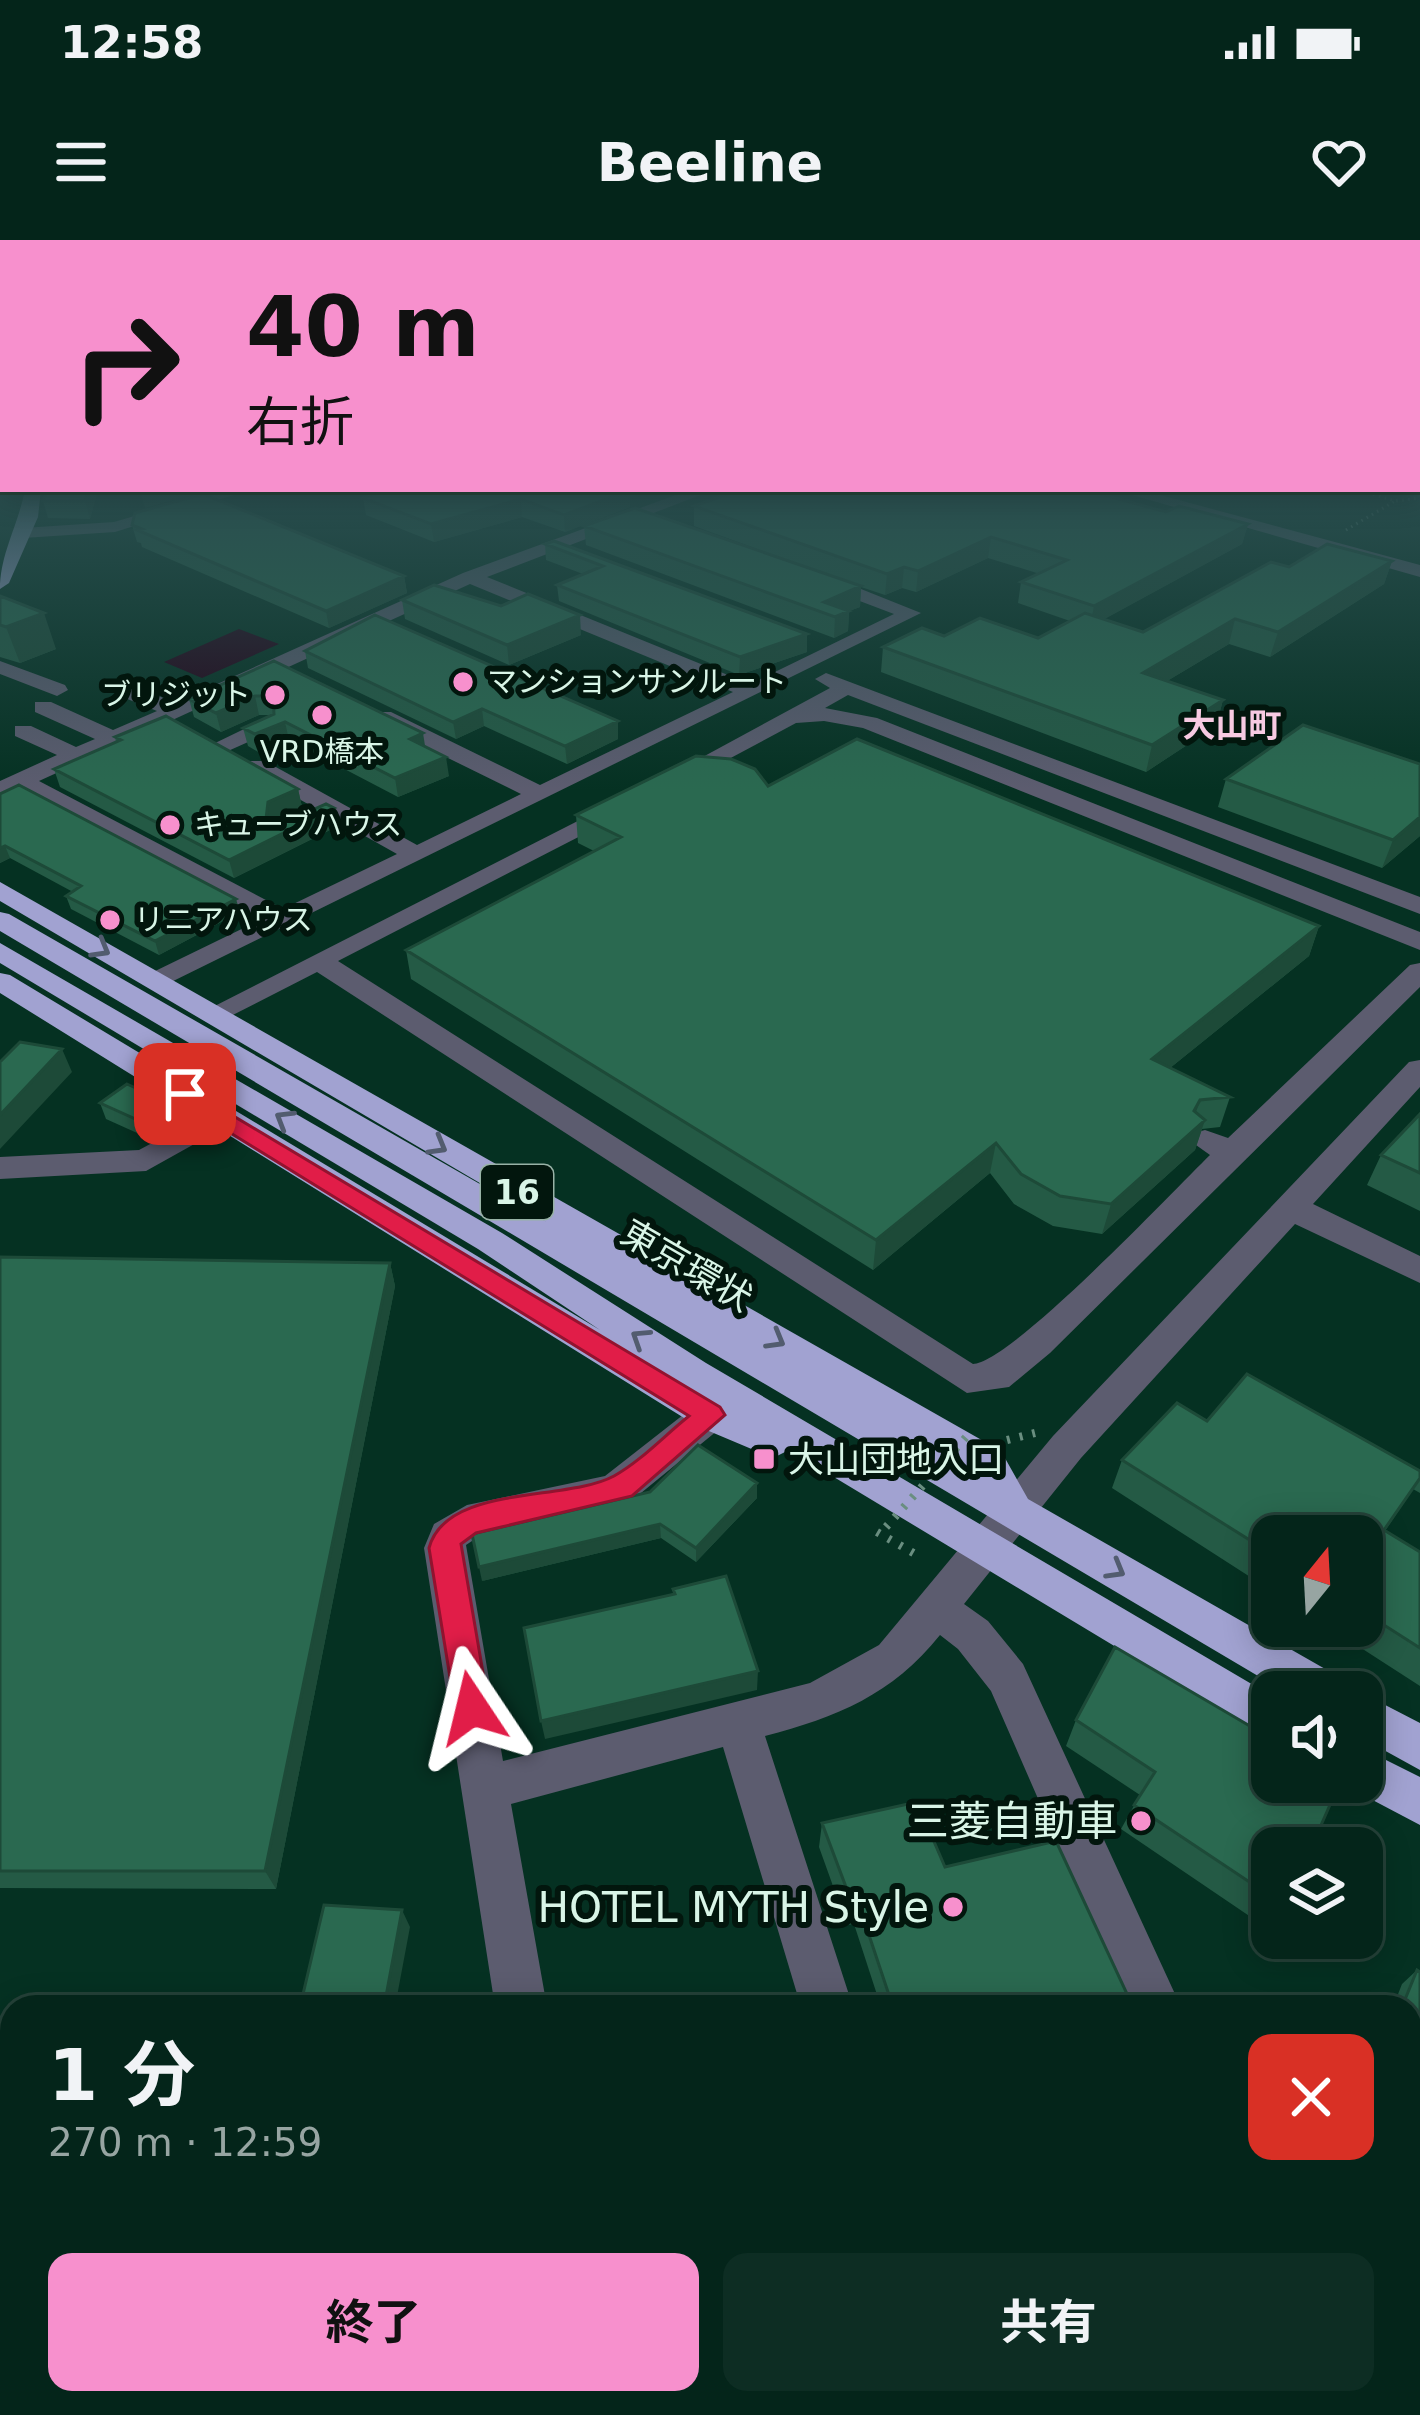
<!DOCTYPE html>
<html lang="ja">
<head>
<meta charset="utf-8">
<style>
  body { margin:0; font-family:"DejaVu Sans","Noto Sans JP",sans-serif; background:#0d2d23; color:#f1f3f6; height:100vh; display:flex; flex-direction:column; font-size:45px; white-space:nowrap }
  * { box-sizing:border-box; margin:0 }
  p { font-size:39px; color:#97a5a2 }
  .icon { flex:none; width:66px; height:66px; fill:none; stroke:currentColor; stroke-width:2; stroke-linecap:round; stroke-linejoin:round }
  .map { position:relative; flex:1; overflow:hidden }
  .drawer { position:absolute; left:0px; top:1755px; width:1422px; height:420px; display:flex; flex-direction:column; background:#04251a; border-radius:36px 36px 0 0; box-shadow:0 6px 30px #0003,0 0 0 3px #254239 }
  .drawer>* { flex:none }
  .top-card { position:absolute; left:0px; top:0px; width:1422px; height:252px; box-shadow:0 6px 30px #0003,0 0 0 3px #254239; background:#f790cd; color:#111; overflow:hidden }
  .needle { width:78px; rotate:18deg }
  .tools { position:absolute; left:1251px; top:1275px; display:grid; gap:24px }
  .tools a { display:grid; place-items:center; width:132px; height:132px; border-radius:24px; background:#04251a; box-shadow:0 6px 30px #0003,0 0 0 3px #254239; font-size:60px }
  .pin { position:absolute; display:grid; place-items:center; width:102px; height:102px; color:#fff; margin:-51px; border-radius:24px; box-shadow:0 6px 18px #0006 }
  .me { position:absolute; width:132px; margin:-66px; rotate:350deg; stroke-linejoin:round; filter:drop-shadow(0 0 9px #0008) }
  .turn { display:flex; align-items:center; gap:42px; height:252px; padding:0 48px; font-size:54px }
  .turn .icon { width:156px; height:156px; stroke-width:2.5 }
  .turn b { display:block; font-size:84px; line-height:102px }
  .round { display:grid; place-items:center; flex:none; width:126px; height:126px; border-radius:24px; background:#0d2d23 }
  .summary { display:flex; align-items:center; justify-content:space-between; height:204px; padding:0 48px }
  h1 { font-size:72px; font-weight:700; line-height:90px }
  .action { display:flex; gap:24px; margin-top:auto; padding:24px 48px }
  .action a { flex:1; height:138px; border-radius:24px; background:#f790cd; color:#111; font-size:48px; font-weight:700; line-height:138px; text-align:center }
  .action a+a { background:#0d2d23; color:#f1f3f6 }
  .status { display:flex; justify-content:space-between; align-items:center; height:84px; padding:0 60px; background:#04251a; direction:ltr }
  .status svg { height:33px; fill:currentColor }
  header { display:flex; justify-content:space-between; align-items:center; height:156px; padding:0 48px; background:#04251a; font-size:54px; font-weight:700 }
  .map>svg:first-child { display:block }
  .water { fill:#240017 }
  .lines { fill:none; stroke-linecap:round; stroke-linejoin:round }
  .path-far1 { stroke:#6a8e80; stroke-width:3; stroke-dasharray:1.5 4.5; stroke-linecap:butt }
  .path { stroke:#6a8e80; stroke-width:8; stroke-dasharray:3 10; stroke-linecap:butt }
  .minor { fill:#5c5c6f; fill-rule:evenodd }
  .highway { fill:#a1a2d1; fill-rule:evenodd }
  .path-bridge { stroke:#6a8e80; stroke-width:8; stroke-dasharray:3 10; stroke-linecap:butt }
  .wall { fill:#245a45 }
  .shaded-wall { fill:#1d4a38 }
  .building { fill:#2a6950; stroke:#1d4a38; stroke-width:3 }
  .oneway { stroke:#525c6f }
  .route { fill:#e11d48; stroke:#92132f; stroke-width:3 }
  .poi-dot { fill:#f790cd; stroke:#02160d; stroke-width:4.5 }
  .labels { text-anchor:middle; stroke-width:12; stroke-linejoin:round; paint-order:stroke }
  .far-poi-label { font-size:30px; fill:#d9f5e7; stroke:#02160d; text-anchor:start }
  .far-neighbourhood-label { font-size:33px; font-weight:bold; fill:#f7cae2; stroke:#02160d }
  .shield { fill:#02160d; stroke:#98b2a6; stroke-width:3 }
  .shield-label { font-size:33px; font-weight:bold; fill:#d9f5e7 }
  .street-label { font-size:36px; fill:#d9f5e7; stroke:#02160d }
  .poi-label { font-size:36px; fill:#d9f5e7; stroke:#02160d; text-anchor:start }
  .near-poi-label { font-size:42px; fill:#d9f5e7; stroke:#02160d; text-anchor:end }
</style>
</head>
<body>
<div class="status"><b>12:58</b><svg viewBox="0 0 49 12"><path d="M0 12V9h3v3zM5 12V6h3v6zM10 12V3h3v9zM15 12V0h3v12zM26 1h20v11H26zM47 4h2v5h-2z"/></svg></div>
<header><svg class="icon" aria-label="menu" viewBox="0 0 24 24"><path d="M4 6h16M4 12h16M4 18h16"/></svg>Beeline<svg class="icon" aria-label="heart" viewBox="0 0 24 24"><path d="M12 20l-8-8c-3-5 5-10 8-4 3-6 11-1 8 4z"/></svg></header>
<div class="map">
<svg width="1420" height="2175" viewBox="0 0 1420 2175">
  <rect width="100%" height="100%" fill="#053122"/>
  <path class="water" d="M239,389L279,404L202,438L164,422Z"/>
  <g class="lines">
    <path class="path-far1" d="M1356,249L1395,261L1420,258
      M1346,290L1395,261"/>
    <path class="path" d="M1007,1200L1035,1193
      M877,1292L917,1315L920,1311"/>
    <path class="minor" d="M227,249H253L115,292L23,298L14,293L23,288L114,282Z
      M692,249H716L487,337L750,444L894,374L807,341V333H821L921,373L157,749L143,741L147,735L262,679L20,550L0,557V541L57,515L15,496V486H31L76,507L95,499L35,472V462H51L113,490L157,471L115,454V444H131L175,463L463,333ZM470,344L733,452L540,545L391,472H375V482L521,554L417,605L265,521H249V531L397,614L283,669L39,541Z
      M1111,249H1138L1420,325V337Z
      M0,421L65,445L68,450L57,456L0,434Z
      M826,433L1420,657V674L848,455L825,468L877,478L1420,692V710L863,488L824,481L796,483L684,543L664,538L830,448L815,439Z
      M269,477L277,479V489L228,511L209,506Z
      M621,559L629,561V571L338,721L973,1124C1012,1122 1172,952 1210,915L1189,900L1194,893L1205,890L1228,898L1410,725L1420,723V747L1050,1113L1009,1147L967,1153L317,732L223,780H203L199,774Z
      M1420,820V847L1313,964L1420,1016V1043L1295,984L1081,1218L964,1364L988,1381L1023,1424L1181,1767H1129L991,1451L958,1409L940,1395C892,1455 837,1477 765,1496L853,1767H801L723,1507L511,1564L547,1767H495L424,1308L434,1284L467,1265L605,1236L697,1164L710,1160L723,1164L729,1175L723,1186L630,1262L478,1297L466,1305L503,1521L810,1443L879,1405L1053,1196L1409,822Z
      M221,866L237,876L232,883L146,931L0,939V917L139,910Z
      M1420,2042V2100L1410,2103V2045Z
      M556,2163H616L619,2175H557Z
      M921,2163H981L986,2175H924Z
      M1303,2163H1365L1370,2175H1308Z"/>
    <path class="highway" d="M25,249H41L38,277L9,343L0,349C0,313 19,284 25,249Z
      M0,642L1001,1211L1028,1259L1341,1438L1347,1452H1285L0,691V672L9,674L548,983L0,661Z
      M0,703L502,993L706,1123L1272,1456V1501L789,1210L773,1218L697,1186L0,753V733L10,735L600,1090L478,1009L0,723Z
      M1362,1453L1420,1483V1530L1362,1498Z
      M1362,1508L1420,1537V1585L1346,1546L1362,1542Z"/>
    <path class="path-bridge" d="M886,1287L967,1196"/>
  </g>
  <path class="wall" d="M48,249H98L90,279L48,278L43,261Z
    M630,257V267L565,292L522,277L434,302L366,275L363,258Z
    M694,266L1166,272L1248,284L1242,304L1104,379L1143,392L1289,327L1392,321L1384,344L1270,417L1229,404L1167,441L1223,460L1216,486L1146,532L881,432L883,407L944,396L1038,398L1070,381L1018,363L1021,342L1040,334L988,318L916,352L902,348L885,355L861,347L860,367L849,371L848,391L834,398L586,305L584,286L817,331L694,286Z
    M132,285L404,336L407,353L329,388L142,307L141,303L137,302Z
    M554,301L807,412L739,435L559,361L557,345L583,334L546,320L545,304Z
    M0,356L56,409L20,423L0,417Z
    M402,360L581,395L509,425L405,379Z
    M305,411L618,499L567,524L484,486L456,499L308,428Z
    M274,421L425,506L449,536L398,557L289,500L260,513L248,506L243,488L274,475H259L221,492L194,477L189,459Z
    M115,497L298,549L302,567L274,579L290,580L334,568L338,586L234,638L60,547L54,529L116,502Z
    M1420,525V596L1382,628L1218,567L1226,539Z
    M768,546L1319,686L1309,716L1170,828L1230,857L1220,887L1202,889L1195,910L1102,994L1053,986L1014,964L990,933L873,1030L411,739L406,710L594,611L578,603L576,575Z
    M0,554L240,672L159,715L71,669L66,656L73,652L10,618L0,623Z
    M100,863L172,877L146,897L106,879Z
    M1420,874V971L1367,945L1381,915Z
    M0,1017L390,1023L395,1046L276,1649L0,1648Z
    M1122,1220L1420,1231V1253L1413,1249L1385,1291L1420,1312V1446L1327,1386H1362V1296H1272V1351L1112,1248Z
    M650,1252L757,1258L696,1322L661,1298L482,1341Z
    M1076,1480L1272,1608V1682L1267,1688L1121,1589L1140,1555L1066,1506Z
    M822,1583L945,1627L1120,1767H881L854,1684L847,1685L819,1607Z
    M1417,1730L1420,1732V1830L1410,1823V1767H1393L1402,1744Z
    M1420,1852V2032L1410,2035V1933L1417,1929L1410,1914V1855Z
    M1365,2163H1410L1420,2175H1371Z"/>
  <path class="shaded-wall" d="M88,249H98L90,279L85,261Z
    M147,249H214L145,268L140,251Z
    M615,249H653L630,257V267L565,292L564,275Z
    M521,259L522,277L434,302L431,284Z
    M1248,284L1242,304L1090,387L1094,366Z
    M991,297L988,318L916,352L918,331Z
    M1392,321L1384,344L1270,417L1278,392Z
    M904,327L902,348L885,355L887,334Z
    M404,336L407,353L329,388L326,371Z
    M861,346L860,367L849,371L848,391L834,398L835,377L824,362Z
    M44,373L56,409L20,423L6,387Z
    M580,375L581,395L509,425L507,405Z
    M1235,379L1229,404L1137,459L1143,433Z
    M807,394V412L739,435L740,417Z
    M255,456L259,475L221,492L216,473Z
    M1223,460L1216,486L1146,532L1152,505Z
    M482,469L484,486L456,499L453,482Z
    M618,481V499L567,524L565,506Z
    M285,482L289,500L260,513L255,494Z
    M423,493L426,512L410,499Z
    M446,517L449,536L398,557L395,538Z
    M298,549L302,567L272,580L266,579L268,562Z
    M334,568L338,586L234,638L229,620Z
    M1420,577V596L1382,628L1393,600Z
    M5,606L10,618L0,623V608Z
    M236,659L240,672L159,715L155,701Z
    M1319,686L1309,716L1144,849L1152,819Z
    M62,809L72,832L0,909V875Z
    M1200,860L1190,890L1205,880L1195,910L1102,994L1111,964L1194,871Z
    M166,862L172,877L146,897L140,881Z
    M996,903L990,933L873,1030L876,1000Z
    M390,1023L395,1046L276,1649L265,1631Z
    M757,1243V1258L696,1322V1308Z
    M660,1284L661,1298L482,1341L479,1327Z
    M758,1431L757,1450L545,1499L541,1481Z
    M402,1670L410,1687L395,1767H384Z
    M1128,1756L1120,1767H1089Z
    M483,2163H492L491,2175H482Z"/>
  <path class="building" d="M48,249H88L85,261H43Z
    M390,249H625L630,250L564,275L521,259L431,284L363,258Z
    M742,249H1082L1166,272L1179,266L1248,284L1094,366L1021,342L1067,320L991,297L918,331L904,327L887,334L694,266Z
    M203,254L404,336L326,371L137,290L142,289L132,285L135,273Z
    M635,268L861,346L824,362L849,371L835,377L584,286Z
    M554,301L807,394L740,417L557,345L603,326L545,304Z
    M1327,304L1392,321L1278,392L1235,379L1143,433L1223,460L1152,505L883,407L922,388L944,396L980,378L1038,398L1085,373L1143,392L1271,322L1289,327Z
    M434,345L501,366L528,354L580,375L507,405L402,360Z
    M0,356L44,373L6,387L0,385Z
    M375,375L618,481L565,506L482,469L453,482L305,411Z
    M274,421L423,493L410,499L446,517L395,538L285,482L255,494L243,488L274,474L273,456H255L216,473L189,459Z
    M166,476L298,549L268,562L266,579L290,580L326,564L334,568L229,620L54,529L121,500L115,497Z
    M1303,485L1420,524V577L1393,600L1226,539Z
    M857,499L1319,686L1152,819L1230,857L1200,860L1194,871L1205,880L1111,964L1060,956L1021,934L996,903L876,1000L406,710L621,597L576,575L696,516L731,519L755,529L768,546Z
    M19,545L236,659L155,701L66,656L81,646L5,606L0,608V554Z
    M20,802L62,809L0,875V822Z
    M127,844L166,862L140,881L100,863Z
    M1420,874V933L1381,915Z
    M0,1017L390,1023L265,1631H0Z
    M1247,1134L1420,1231V1238L1384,1290L1420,1312V1408L1362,1371V1296H1272V1314L1122,1220L1177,1163L1207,1181Z
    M698,1205L757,1243L696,1308L660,1284L479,1327L472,1294L650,1252Z
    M726,1336L758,1431L541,1481L524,1388L675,1354L673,1349Z
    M1115,1407L1272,1499V1542H1340L1311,1608H1272V1657L1134,1565L1155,1532L1076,1480Z
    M917,1562L945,1627L1056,1601L1128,1756L1089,1767H893L858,1662L852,1663L822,1583Z
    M324,1665L402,1670L384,1767H300Z
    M1417,1730L1420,1732V1807L1410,1800V1767H1402Z
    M1420,1852V1892L1410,1872V1855Z
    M1420,1932V2030L1410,2033V1935Z
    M1420,2105V2175H1385L1379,2163H1410V2109Z
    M311,2163H483L482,2175H309Z
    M1166,2163H1323L1330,2175H1129Z"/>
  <defs><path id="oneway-chevron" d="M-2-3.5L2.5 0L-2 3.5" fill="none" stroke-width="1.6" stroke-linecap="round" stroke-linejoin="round" transform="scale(3)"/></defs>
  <g class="oneway">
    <use href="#oneway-chevron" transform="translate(101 709) rotate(30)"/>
    <use href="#oneway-chevron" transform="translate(284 879) rotate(-149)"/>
    <use href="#oneway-chevron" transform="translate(438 906) rotate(30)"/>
    <use href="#oneway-chevron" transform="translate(640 1098) rotate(-147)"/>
    <use href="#oneway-chevron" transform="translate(776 1100) rotate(30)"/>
    <use href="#oneway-chevron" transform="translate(1116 1330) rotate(30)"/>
  </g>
  <linearGradient id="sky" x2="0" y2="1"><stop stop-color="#031b13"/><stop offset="0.45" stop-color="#2a4e4f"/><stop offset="1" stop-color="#2a4e4f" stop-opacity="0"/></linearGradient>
  <rect width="1420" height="550" fill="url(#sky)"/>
  <path class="route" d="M185,847L720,1167L725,1175L632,1256L476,1293L461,1304L489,1468L484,1479L472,1483L460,1479L455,1468L429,1308C446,1244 566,1262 614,1236C641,1221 665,1195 689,1176L177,860V849Z"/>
  <g class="poi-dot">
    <circle cx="463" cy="442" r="12"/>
    <circle cx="275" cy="455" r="12"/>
    <circle cx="322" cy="475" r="12"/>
    <circle cx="170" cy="585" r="12"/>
    <circle cx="110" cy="680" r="12"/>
    <rect x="752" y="1207" width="24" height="24" rx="6"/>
    <circle cx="1141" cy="1581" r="12"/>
    <circle cx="953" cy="1667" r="12"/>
  </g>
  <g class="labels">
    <g class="far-poi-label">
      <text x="487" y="452">マンションサンルート</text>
      <text x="251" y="465" text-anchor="end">ブリジット</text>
      <text x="322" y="522" text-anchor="middle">VRD橋本</text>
      <text x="194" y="595">キューブハウス</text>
      <text x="134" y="690">リニアハウス</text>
    </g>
    <g class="far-neighbourhood-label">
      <text x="1232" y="497">大山町</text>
    </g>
    <rect class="shield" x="481" y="925" width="72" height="54" rx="9"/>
    <g class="shield-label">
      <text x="517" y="964">16</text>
    </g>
    <g class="street-label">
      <text transform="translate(687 1025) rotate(30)" y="13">東京環状</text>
    </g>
    <g class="poi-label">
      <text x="788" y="1232">大山団地入口</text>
    </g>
    <g class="near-poi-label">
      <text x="1117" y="1596">三菱自動車</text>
      <text x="929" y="1682">HOTEL MYTH Style</text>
    </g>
  </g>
</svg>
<div class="tools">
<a><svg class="needle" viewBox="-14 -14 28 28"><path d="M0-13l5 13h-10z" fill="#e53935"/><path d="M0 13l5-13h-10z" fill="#97a5a2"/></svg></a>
<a><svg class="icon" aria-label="sound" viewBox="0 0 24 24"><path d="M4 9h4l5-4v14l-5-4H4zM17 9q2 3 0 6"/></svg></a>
<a><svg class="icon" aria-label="layers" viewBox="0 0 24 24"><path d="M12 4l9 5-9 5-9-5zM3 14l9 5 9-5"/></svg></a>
</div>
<div class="pin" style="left:185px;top:854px;background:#d93025"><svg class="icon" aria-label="arrive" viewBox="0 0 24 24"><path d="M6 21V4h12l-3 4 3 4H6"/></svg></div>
<svg class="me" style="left:472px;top:1468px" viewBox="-20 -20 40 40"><path d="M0-17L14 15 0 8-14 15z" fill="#e11d48" stroke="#fff" stroke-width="4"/></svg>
<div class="top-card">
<div class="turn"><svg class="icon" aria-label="right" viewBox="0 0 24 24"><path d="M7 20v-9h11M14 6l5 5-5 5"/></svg><div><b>40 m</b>右折</div></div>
</div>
<section class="drawer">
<div class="summary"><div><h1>1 分</h1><p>270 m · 12:59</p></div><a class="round" style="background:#d93025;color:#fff"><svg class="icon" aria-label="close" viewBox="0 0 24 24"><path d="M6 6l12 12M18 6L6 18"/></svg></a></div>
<div class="action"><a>終了</a><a>共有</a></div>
</section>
</div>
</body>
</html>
